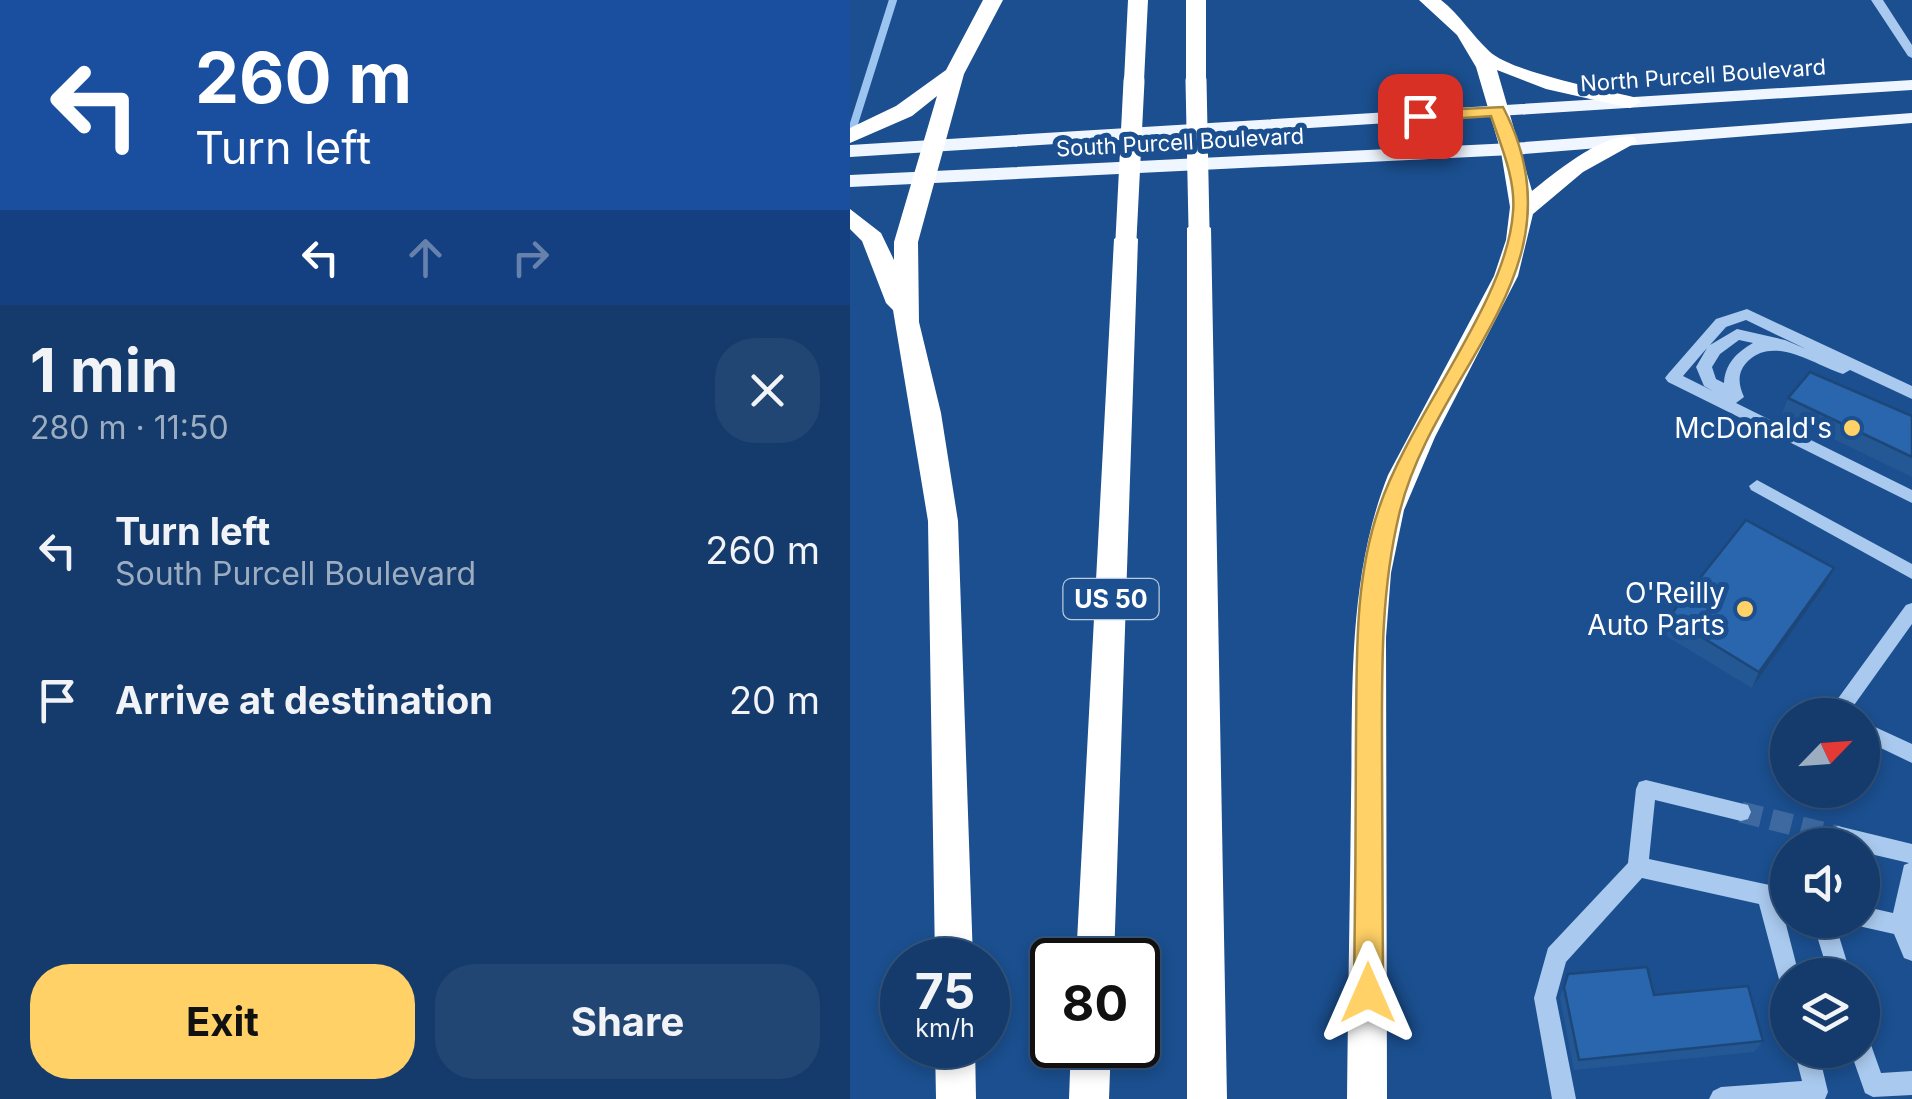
<!DOCTYPE html>
<html lang="en">
<head>
<meta charset="utf-8">
<style>
  body { margin:0; font-family:Inter,sans-serif; background:#214673; color:#f1f3f6; height:100vh; display:flex; flex-direction:column; font-size:38px; white-space:nowrap }
  * { box-sizing:border-box; margin:0 }
  p { font-size:32px; color:#9dadc1 }
  .icon { flex:none; width:55px; height:55px; fill:none; stroke:currentColor; stroke-width:2; stroke-linecap:round; stroke-linejoin:round }
  .map { position:relative; flex:1; overflow:hidden }
  .details { display:flex; flex-direction:column; background:#143b6b; width:850px }
  .details>* { flex:none }
  .hud { background:#1a4fa0; color:#fff; overflow:hidden }
  .needle { width:65px; rotate:65deg }
  .tools { position:absolute; left:920px; top:698px; display:grid; gap:20px }
  .tools a { display:grid; place-items:center; width:110px; height:110px; border-radius:50%; background:#143b6b; box-shadow:0 5px 15px #0003,0 0 0 2px #33557e; font-size:50px }
  .speed { position:absolute; left:30px; top:938px; display:flex; gap:20px; font-size:50px; font-weight:700; text-align:center }
  .speed>* { display:grid; place-content:center; width:130px; height:130px; border-radius:50%; background:#143b6b; box-shadow:0 5px 15px #0003,0 0 0 2px #33557e; line-height:1 }
  .speed small { font-size:25px; font-weight:400 }
  .speed .limit { border:5px solid #111; border-radius:15px; background:#fff; color:#111 }
  .pin { position:absolute; display:grid; place-items:center; width:85px; height:85px; color:#fff; margin:-42px; border-radius:20px; box-shadow:0 5px 15px #0006 }
  .me { position:absolute; width:110px; margin:-55px; rotate:0deg; stroke-linejoin:round; filter:drop-shadow(0 0 8px #0008) }
  .turn { display:flex; align-items:center; gap:35px; height:210px; padding:0 30px; font-size:45px }
  .turn .icon { width:130px; height:130px; stroke-width:2.5 }
  .turn b { display:block; font-size:70px; line-height:85px }
  .lanes { display:flex; align-items:center; height:95px; padding:0 30px; background:#0003; justify-content:center; gap:50px; direction:ltr }
  .lanes .off { opacity:.35 }
  .round { display:grid; place-items:center; flex:none; width:105px; height:105px; border-radius:40px; background:#214673 }
  .overview { display:flex; align-items:center; justify-content:space-between; height:170px; padding:0 30px }
  h1 { font-size:60px; font-weight:700; line-height:75px }
  .action { display:flex; gap:20px; margin-top:auto; padding:20px 30px }
  .action a { flex:1; height:115px; border-radius:40px; background:#ffd166; color:#111; font-size:40px; font-weight:700; line-height:115px; text-align:center }
  .action a+a { background:#214673; color:#f1f3f6 }
  ul { padding:0; list-style:none }
  li { display:flex; align-items:center; gap:30px; height:150px; padding:0 30px }
  li div { flex:1 }
  li b { display:block; font-size:38px }
  li em { font-style:normal }
  main { display:flex; flex:1; min-height:0 }
  .map>svg:first-child { display:block }
  .lines { fill:none; stroke-linecap:round; stroke-linejoin:round }
  .stream { stroke:#9cc4f0; stroke-width:8 }
  .minor-tunnel { stroke:#3d69a0; stroke-width:21; stroke-dasharray:21 10; stroke-linecap:butt }
  .minor { fill:#a9c9ee; fill-rule:evenodd }
  .major { fill:#f0f6ff; fill-rule:evenodd }
  .highway { fill:#fff; fill-rule:evenodd }
  .highway-bridge { stroke:#fff; stroke-width:21 }
  .wall { fill:#245895 }
  .shaded-wall { fill:#1d4779 }
  .building { fill:#2a66ad; stroke:#1d4779; stroke-width:2.5 }
  .route { fill:#ffd166; stroke:#a68842; stroke-width:2.5 }
  .poi-dot { fill:#ffd166; stroke:#1b4f8f; stroke-width:4 }
  .labels { text-anchor:middle; stroke-width:10; stroke-linejoin:round; paint-order:stroke }
  .far-street-label { font-size:22px; fill:#fff; stroke:#1b4f8f }
  .shield { fill:#1b4f8f; stroke:#bbcadd; stroke-width:2.5 }
  .shield-label { font-size:25px; font-weight:bold; fill:#fff }
  .poi-label { font-size:28px; fill:#fff; stroke:#1b4f8f; text-anchor:end }
</style>
</head>
<body>
<main>
<section class="details">
<div class="hud">
<div class="turn"><svg class="icon" aria-label="left" viewBox="0 0 24 24"><path d="M17 20v-9H6M10 6l-5 5 5 5"/></svg><div><b>260 m</b>Turn left</div></div>
<div class="lanes"><svg class="icon" aria-label="left" viewBox="0 0 24 24"><path d="M17 20v-9H6M10 6l-5 5 5 5"/></svg><svg class="icon off" aria-label="ahead" viewBox="0 0 24 24"><path d="M12 20V5M6 11l6-6 6 6"/></svg><svg class="icon off" aria-label="right" viewBox="0 0 24 24"><path d="M7 20v-9h11M14 6l5 5-5 5"/></svg></div>
</div>
<div class="overview"><div><h1>1 min</h1><p>280 m · 11:50</p></div><a class="round"><svg class="icon" aria-label="close" viewBox="0 0 24 24"><path d="M6 6l12 12M18 6L6 18"/></svg></a></div>
<ul>
<li><svg class="icon" aria-label="left" viewBox="0 0 24 24"><path d="M17 20v-9H6M10 6l-5 5 5 5"/></svg><div><b>Turn left</b><p>South Purcell Boulevard</p></div><em>260 m</em></li>
<li><svg class="icon" aria-label="arrive" viewBox="0 0 24 24"><path d="M6 21V4h12l-3 4 3 4H6"/></svg><div><b>Arrive at destination</b></div><em>20 m</em></li>
</ul>
<div class="action"><a>Exit</a><a>Share</a></div>
</section>
<div class="map">
<svg width="1062" height="1099" viewBox="0 0 1062 1099">
  <rect width="100%" height="100%" fill="#1b4f8f"/>
  <g class="lines">
    <path class="stream" d="M2,130L43,0"/>
    <path class="minor-tunnel" d="M891,812L988,836"/>
    <path class="minor" d="M1021,0H1033L1062,45V58L1058,56Z
      M897,309L1062,386V399L1000,370L993,374C964,365 925,335 898,361C887,372 888,384 894,397L886,403L1062,490V503L818,382L815,378L818,374L866,319ZM896,320L956,349L935,340L887,329L860,345L876,327ZM889,340L903,343C887,352 875,364 874,383L866,379L862,367L870,354ZM857,348L846,367L854,386L863,391L833,376Z
      M907,480L1062,564V579L901,490L899,486Z
      M1062,603V624L997,715H976L1056,605Z
      M1012,721L1062,744V763L1012,739Z
      M796,780L898,805L901,812L898,819L891,821L805,800L799,859L938,889V910L932,909L949,975H938V986L930,983L909,904L792,878L716,962L706,998L726,1099H702L684,998L698,948L778,863L786,789L789,782Z
      M988,826L1062,844V961L1054,958L1044,934L1004,925L1002,920H1012V906L1043,913L1054,865L1059,863L1012,852V845L981,843L978,836L981,829Z
      M962,920H984L1001,975H979Z
      M1012,1039L1020,1042L1031,1073L1062,1071V1095L1023,1097L1015,1093L1000,1050H1012Z
      M944,1050H968L978,1092L975,1099H859L863,1091L871,1087L952,1081Z"/>
    <path class="major" d="M1062,80V90L0,157V145Z
      M1062,113V123L662,155L0,187V175L662,143Z"/>
    <path class="highway" d="M133,0H153L114,74L68,242L69,322L91,413L108,521L123,960H85L78,521L43,310L36,303L12,241L0,229V209L31,233L44,260V242L87,96L62,116L0,143V128L46,106L96,70Z
      M278,0H298L294,81L284,87L274,81Z
      M336,0H356V80L346,86L336,80Z
      M569,0H591C610,15 622,35 639,51C660,72 755,90 787,98L791,102L780,108L696,89L647,70L682,191C704,173 755,131 784,137L787,142L733,172L683,214L668,276L585,437L554,510L541,573L536,637L537,1099H497C498,999 500,900 501,800C503,690 497,579 538,475L644,276L656,240L660,207L651,152L626,67L607,35Z
      M349,221L361,228L377,1099H337V228Z
      M276,232L288,239L264,960H226L264,239Z
      M85,1045H125L126,1099H86Z
      M221,1045H261L259,1099H219Z"/>
    <path class="highway-bridge" d="M346,80L349,228
      M276,239L284,81"/>
  </g>
  <path class="wall" d="M938,398L1062,416V477L932,414Z
    M975,585L902,688L813,634L819,617Z
    M718,974L913,1041L904,1052L724,1070L710,998Z"/>
  <path class="shaded-wall" d="M984,568L975,585L902,688L909,672Z"/>
  <path class="building" d="M960,372L1062,416V457L938,398Z
    M896,520L984,568L909,672L819,617Z
    M797,967L804,995L898,986L913,1041L729,1060L714,987L718,974Z"/>
  <path class="route" d="M653,107C738,269 583,369 549,515C530,595 532,674 532,757C532,835 533,914 533,993L529,1003L518,1007L508,1003L504,993C505,907 506,820 506,734C507,659 504,580 529,508C560,415 657,302 663,212C666,180 651,146 641,116L570,121L562,116L570,111Z"/>
  <g class="poi-dot">
    <circle cx="1002" cy="428" r="10"/>
    <circle cx="895" cy="609" r="10"/>
  </g>
  <g class="labels">
    <g class="far-street-label">
      <text transform="translate(853 75) rotate(-4)" y="8">North Purcell Boulevard</text>
      <text transform="translate(330 142) rotate(-3)" y="8">South Purcell Boulevard</text>
    </g>
    <rect class="shield" x="213.5" y="579" width="95" height="40" rx="8"/>
    <g class="shield-label">
      <text x="261" y="608">US 50</text>
    </g>
    <g class="poi-label">
      <text x="982" y="438">McDonald's</text>
      <text x="875" y="603">O'Reilly<tspan x="875" dy="32">Auto Parts</tspan></text>
    </g>
  </g>
</svg>
<div class="tools">
<a><svg class="needle" viewBox="-14 -14 28 28"><path d="M0-13l5 13h-10z" fill="#e53935"/><path d="M0 13l5-13h-10z" fill="#9dadc1"/></svg></a>
<a><svg class="icon" aria-label="sound" viewBox="0 0 24 24"><path d="M4 9h4l5-4v14l-5-4H4zM17 9q2 3 0 6"/></svg></a>
<a><svg class="icon" aria-label="layers" viewBox="0 0 24 24"><path d="M12 4l9 5-9 5-9-5zM3 14l9 5 9-5"/></svg></a>
</div>
<div class="speed"><div>75<small>km/h</small></div><div class="limit">80</div></div>
<div class="pin" style="left:570px;top:116px;background:#d93025"><svg class="icon" aria-label="arrive" viewBox="0 0 24 24"><path d="M6 21V4h12l-3 4 3 4H6"/></svg></div>
<svg class="me" style="left:518px;top:993px" viewBox="-20 -20 40 40"><path d="M0-17L14 15 0 8-14 15z" fill="#ffd166" stroke="#fff" stroke-width="4"/></svg>
</div>
</main>
</body>
</html>
